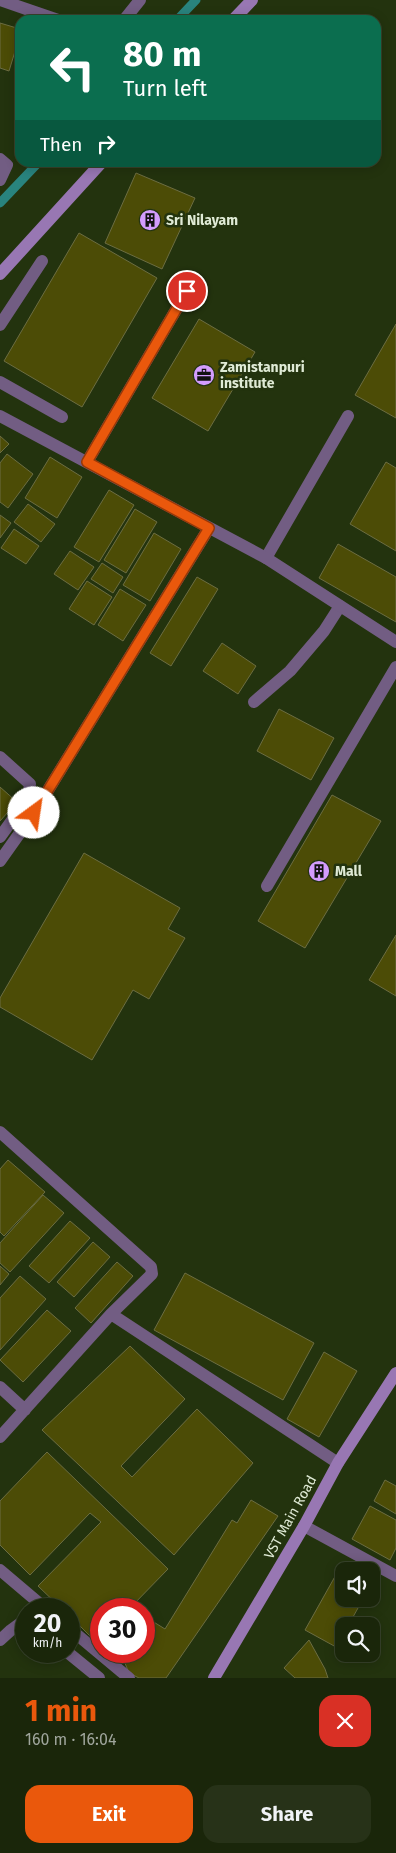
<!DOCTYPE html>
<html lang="en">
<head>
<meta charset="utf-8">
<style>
  body { margin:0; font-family:"Fira Sans",sans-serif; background:#273218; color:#f1f3f6; height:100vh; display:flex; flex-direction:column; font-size:19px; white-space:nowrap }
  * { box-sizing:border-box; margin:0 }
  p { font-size:16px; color:#9fa59c }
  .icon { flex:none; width:28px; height:28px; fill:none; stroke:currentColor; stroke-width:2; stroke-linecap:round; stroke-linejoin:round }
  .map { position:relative; height:1678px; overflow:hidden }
  .panel { display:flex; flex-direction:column; background:#1a260a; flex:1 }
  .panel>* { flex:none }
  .banner { position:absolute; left:15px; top:15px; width:366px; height:152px; border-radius:15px; box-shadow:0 2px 12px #0003,0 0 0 1px #38432b; background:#0b6e4f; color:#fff; overflow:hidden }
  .buttons { position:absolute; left:335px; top:1562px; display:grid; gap:10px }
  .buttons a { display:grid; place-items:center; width:45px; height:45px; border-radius:10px; background:#1a260a; box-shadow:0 2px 12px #0003,0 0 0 1px #38432b; font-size:25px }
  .speed { position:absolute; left:15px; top:1598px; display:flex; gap:10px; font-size:25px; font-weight:700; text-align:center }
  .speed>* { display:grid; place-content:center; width:65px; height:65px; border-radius:50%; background:#1a260a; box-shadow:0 2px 12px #0003,0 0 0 1px #38432b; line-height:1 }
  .speed small { font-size:12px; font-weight:400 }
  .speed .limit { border:8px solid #d22; background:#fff; color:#111 }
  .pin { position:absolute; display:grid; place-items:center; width:42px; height:42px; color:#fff; margin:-21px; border:2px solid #fff; border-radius:50%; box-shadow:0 1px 5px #0007 }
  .me { position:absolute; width:55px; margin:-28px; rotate:31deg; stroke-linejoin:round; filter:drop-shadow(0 0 4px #0008) }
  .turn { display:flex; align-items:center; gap:18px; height:105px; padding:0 25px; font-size:22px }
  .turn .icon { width:65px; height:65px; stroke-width:2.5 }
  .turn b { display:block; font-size:35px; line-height:42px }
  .then { display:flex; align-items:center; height:48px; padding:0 25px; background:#0003; gap:10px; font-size:19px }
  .round { display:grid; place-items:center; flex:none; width:52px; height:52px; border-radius:15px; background:#273218 }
  .summary { display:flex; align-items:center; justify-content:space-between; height:85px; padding:0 25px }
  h1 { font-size:30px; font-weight:700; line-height:38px; color:#ea580c }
  .action { display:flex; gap:10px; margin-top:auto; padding:10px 25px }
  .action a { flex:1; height:58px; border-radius:15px; background:#ea580c; color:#fff; font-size:20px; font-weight:700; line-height:58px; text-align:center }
  .action a+a { background:#273218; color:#f1f3f6 }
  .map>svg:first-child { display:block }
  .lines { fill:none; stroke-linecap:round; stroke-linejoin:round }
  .stream { stroke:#29847e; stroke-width:9 }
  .building { fill:#4c4c06; stroke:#6c6d42 }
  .lane { stroke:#725d83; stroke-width:12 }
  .street { stroke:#725d83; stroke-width:12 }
  .secondary { stroke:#9877b3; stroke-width:12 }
  .route-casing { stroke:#983908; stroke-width:12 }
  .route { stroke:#ea580c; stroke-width:9 }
  .labels { text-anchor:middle; stroke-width:5; stroke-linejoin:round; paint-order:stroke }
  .poi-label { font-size:14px; font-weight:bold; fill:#e0ebd6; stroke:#23330e; text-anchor:start }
  .street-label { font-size:14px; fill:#e0ebd6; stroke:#23330e }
</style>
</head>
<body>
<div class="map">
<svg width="396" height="1678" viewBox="0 0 396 1678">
  <rect width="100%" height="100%" fill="#23330e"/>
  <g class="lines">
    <path class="stream" d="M177,20L196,0
      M0,203L39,162"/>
  </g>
  <path class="building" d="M0,23L20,29V35L9,71L0,68Z
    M136,173L195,198L162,269L105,243Z
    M79,233L157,278L82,407L4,361Z
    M199,319L255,352L208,431L152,398Z
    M396,324V418L355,395Z
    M0,436L9,444L0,453Z
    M7,454L33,474L8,508L0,502V463Z
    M50,457L82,477L57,518L25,498Z
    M386,462L396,468V551L350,524Z
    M109,490L134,505L99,562L74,547Z
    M28,504L55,524L41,542L14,522Z
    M135,509L157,522L126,573L104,560Z
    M0,515L11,523L0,538Z
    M14,529L39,546L26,564L1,548Z
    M154,533L181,549L150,601L123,585Z
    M338,544L396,577V622L319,578Z
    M70,551L94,567L78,590L54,574Z
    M102,563L123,577L113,593L91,579Z
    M197,577L218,589L171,666L150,653Z
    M87,581L112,597L94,625L69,609Z
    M120,589L146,605L123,641L98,625Z
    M222,643L256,666L238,694L203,671Z
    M279,709L334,738L311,780L257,751Z
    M0,787L17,802L0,821Z
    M332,795L381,821L305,948L258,921Z
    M84,853L180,908L168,929L185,938L149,999L133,990L92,1060L0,1007V998Z
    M396,935V996L369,980Z
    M8,1160L45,1192L4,1236L0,1232V1169Z
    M43,1195L64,1213L10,1272L0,1263V1243Z
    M70,1221L90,1238L49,1283L29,1266Z
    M93,1242L110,1257L74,1297L57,1282Z
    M117,1262L133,1276L91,1323L75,1308Z
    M0,1266L9,1274L0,1285Z
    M185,1273L314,1343L283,1400L154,1330Z
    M20,1276L46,1299L0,1350V1298Z
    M47,1310L71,1331L23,1382L0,1360Z
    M130,1346L185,1399L121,1466L132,1477L197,1409L253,1463L174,1555L42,1430Z
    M324,1352L357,1371L319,1437L287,1419Z
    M47,1452L168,1569L129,1609H101V1637L96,1642L69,1615V1609H62L38,1586L101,1522L90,1513L30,1575L0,1545V1501Z
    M385,1480L396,1486V1514L374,1501Z
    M251,1500L278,1516L166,1678H139L129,1673L120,1651H144V1616L165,1629L232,1520L237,1523Z
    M370,1506L396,1520V1548L390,1560L352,1539Z
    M342,1564L356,1571H344V1599H363L348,1626H344V1634L336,1647L305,1630Z
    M309,1640L325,1669L328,1678H295L284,1668Z"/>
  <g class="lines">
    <path class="lane" d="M0,325L42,261
      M0,382L62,417
      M266,558L348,416
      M254,702L290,671L324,631L340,606
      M267,886L396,667"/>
    <path class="street" d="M0,0L58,20
      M124,20L140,0
      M0,159L7,165L0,180
      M0,416L266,558L396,642
      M87,462L187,291
      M0,757L30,784L28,798L0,837
      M0,861L34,813L209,528
      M0,1132L151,1267L152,1274L111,1314L0,1437
      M111,1314L338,1463
      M0,1387L25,1410
      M304,1526L396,1576
      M0,1570L46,1609
      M69,1628L129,1678
      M0,1640L11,1630L22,1622L26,1623
      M66,1651L99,1678"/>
    <path class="secondary" d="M233,20L252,0
      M0,274L102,162
      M214,1678L304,1526L338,1463L396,1373"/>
  </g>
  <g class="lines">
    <g class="route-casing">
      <path id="route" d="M34,813L209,528L87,462L187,291"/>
    </g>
    <use href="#route" class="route"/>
  </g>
  <defs>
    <g id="building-disc" transform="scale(1.125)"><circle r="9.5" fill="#d39cfd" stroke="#23330e"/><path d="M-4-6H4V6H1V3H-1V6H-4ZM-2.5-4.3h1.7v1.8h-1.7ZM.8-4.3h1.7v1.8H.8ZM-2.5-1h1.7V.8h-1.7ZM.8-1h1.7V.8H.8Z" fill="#111"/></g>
    <g id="office-disc" transform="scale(1.125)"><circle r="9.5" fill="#d39cfd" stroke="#23330e"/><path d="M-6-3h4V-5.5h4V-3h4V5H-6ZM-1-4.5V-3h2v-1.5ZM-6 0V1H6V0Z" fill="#111"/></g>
  </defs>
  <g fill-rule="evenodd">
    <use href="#building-disc" x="150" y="220"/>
    <use href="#office-disc" x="204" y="375"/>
    <use href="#building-disc" x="319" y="871"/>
  </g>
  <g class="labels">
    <g class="poi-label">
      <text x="166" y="225">Sri Nilayam</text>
      <text x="220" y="372">Zamistanpuri<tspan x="220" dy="16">institute</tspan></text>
      <text x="335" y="876">Mall</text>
    </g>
    <g class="street-label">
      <text transform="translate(290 1517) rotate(-61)" y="5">VST Main Road</text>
    </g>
  </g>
</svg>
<div class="buttons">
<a><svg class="icon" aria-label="sound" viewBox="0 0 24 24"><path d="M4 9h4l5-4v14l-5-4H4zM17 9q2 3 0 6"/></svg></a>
<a><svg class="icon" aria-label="search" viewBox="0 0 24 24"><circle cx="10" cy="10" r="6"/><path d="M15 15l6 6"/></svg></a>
</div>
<div class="speed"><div>20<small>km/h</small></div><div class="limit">30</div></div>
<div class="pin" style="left:187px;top:291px;background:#d93025"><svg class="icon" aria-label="arrive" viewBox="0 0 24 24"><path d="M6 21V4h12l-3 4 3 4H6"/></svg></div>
<svg class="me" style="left:34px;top:813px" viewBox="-20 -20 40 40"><circle r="19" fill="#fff"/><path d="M0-13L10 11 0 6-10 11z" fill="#ea580c"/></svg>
<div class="banner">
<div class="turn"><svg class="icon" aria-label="left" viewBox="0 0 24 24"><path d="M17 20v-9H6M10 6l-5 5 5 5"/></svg><div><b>80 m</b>Turn left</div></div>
<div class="then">Then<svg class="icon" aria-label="right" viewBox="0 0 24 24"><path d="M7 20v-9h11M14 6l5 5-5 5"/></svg></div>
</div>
</div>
<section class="panel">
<div class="summary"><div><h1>1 min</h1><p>160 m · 16:04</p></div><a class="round" style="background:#d93025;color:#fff"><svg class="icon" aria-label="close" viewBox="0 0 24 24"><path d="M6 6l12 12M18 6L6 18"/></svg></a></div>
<div class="action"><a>Exit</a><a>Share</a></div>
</section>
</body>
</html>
